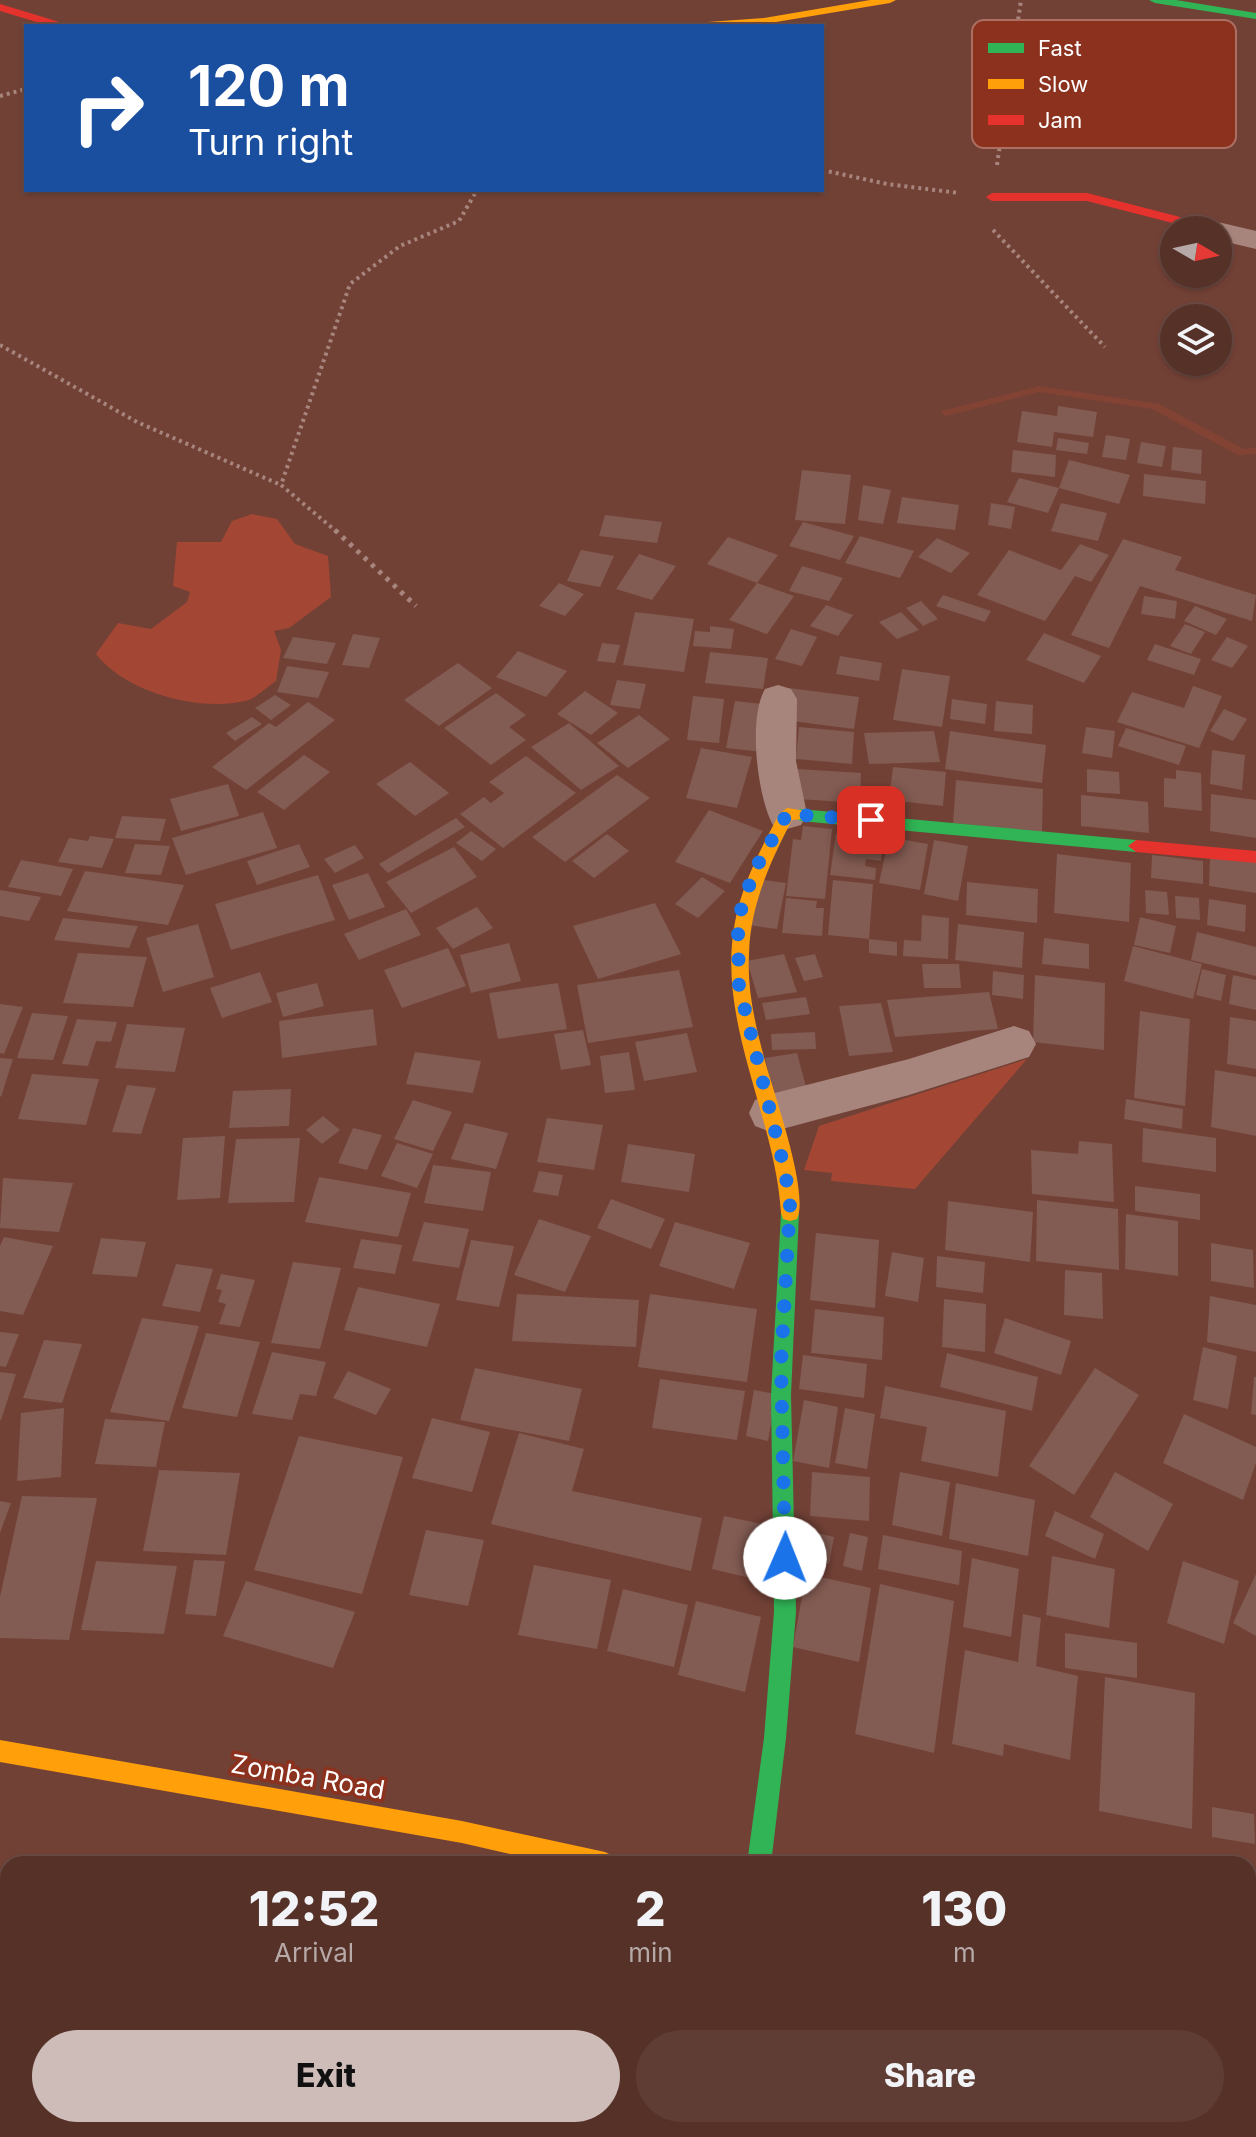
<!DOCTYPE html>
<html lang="en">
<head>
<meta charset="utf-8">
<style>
  body { margin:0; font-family:Inter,sans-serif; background:#5f3d34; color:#f1f3f6; height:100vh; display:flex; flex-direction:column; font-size:30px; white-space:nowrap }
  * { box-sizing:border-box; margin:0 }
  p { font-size:26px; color:#b6a9a8 }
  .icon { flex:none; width:44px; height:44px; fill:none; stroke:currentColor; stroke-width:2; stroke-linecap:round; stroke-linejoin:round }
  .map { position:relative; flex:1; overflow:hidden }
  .panel { position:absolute; left:0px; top:1856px; width:1256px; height:282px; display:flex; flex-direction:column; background:#563128; border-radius:24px 24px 0 0; box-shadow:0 2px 6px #0004,0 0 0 2px #6c4c45 }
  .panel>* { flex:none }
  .hud { position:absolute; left:24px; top:24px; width:800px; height:168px; border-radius:0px; box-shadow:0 2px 6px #0004,0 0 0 2px #6c4c45; background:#1a4fa0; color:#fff; overflow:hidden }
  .needle { width:52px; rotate:99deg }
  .controls { position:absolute; left:1160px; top:216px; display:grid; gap:16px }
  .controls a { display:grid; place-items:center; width:72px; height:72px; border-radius:50%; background:#563128; box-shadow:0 2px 6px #0004,0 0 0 2px #6c4c45; font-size:40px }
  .pin { position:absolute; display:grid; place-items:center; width:68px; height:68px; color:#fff; margin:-34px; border-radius:16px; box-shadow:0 4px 12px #0006 }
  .me { position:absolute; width:88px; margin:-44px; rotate:1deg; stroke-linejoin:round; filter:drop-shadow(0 0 6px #0008) }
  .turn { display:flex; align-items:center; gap:28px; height:168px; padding:0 32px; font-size:36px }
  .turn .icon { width:104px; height:104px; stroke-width:2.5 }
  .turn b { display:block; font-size:56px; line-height:68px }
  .eta { display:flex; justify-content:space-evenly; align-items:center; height:136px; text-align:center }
  .eta b { font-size:48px; font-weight:800; line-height:56px }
  .cta { display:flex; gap:16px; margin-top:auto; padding:16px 32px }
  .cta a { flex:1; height:92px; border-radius:48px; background:#cebcb9; color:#111; font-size:32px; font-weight:800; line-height:92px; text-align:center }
  .cta a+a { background:#5f3d34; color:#f1f3f6 }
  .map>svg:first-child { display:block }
  .green { fill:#a34734 }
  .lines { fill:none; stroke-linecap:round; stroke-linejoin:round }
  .stream { fill:#834334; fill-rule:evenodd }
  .building { fill:#825b52 }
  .path-far1 { stroke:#a7857d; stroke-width:4; stroke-dasharray:3 4; stroke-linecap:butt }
  .path { stroke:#a7857d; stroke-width:5; stroke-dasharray:4 6; stroke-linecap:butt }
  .street { fill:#a7857d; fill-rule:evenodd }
  .fast { fill:#30b455; fill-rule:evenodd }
  .slow { fill:#ff9f0a; fill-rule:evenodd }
  .jam { fill:#e5322d; fill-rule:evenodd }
  .route { stroke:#1a73e8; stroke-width:14; stroke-dasharray:0 25.2 }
  .labels { text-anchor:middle; stroke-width:7; stroke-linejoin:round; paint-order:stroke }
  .near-street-label { font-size:26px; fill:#fff; stroke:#8b311e }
  .key { fill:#8b311e; stroke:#ae6f62; stroke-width:2 }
  .key-label { font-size:22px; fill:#fff }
</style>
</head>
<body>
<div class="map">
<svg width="1256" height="2137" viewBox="0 0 1256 2137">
  <rect width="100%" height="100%" fill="#724136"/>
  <path class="green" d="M252,514L277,519L295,544L328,556L331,597L289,628L274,631L281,650L276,681C267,687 255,699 245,701C198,712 125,692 96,654L118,623L151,629L187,602L190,592L173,586L177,542H221L232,521Z
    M1027,1059L915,1189L831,1181L832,1173L804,1170L819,1126Z"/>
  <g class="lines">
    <path class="stream" d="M1039,386L1159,404L1244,449L1256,448V454L1238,455L1152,409L1039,392L946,416L941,413L942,411Z"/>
  </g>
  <path class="building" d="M1058,406L1097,412L1093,437L1054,432L1052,447L1017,442L1022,411L1057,416Z
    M1106,435L1130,439L1126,460L1102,457Z
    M1058,438L1089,443L1087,454L1056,450Z
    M1141,442L1166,446L1162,467L1137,463Z
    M1173,447L1202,450L1201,474L1171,470Z
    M1013,450L1056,455L1055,477L1011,472Z
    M1069,460L1130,475L1119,504L1059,488Z
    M802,470L851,475L845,524L795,520Z
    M1144,474L1206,481L1205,504L1143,496Z
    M1019,478L1059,488L1048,513L1007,502Z
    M863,485L891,490L883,524L858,520Z
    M902,497L959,505L955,530L897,523Z
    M991,503L1015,507L1011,529L988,525Z
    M1061,503L1107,513L1098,541L1051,531Z
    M605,515L662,522L657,543L599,536Z
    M803,522L854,536L840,560L789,546Z
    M860,536L914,551L900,578L845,563Z
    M728,537L778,555L757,583L707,564Z
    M937,538L970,553L951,573L918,557Z
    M1123,539L1182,557L1175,570L1256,595L1252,621L1140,586L1109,648L1071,635Z
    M1080,544L1109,555L1091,582L1075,576L1045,621L977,595L1009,550L1061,570Z
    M581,550L614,556L600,587L567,581Z
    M639,554L676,566L652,600L616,589Z
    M802,566L843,578L829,601L789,591Z
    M559,583L584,594L565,616L539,606Z
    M757,583L794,596L767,634L729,620Z
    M943,595L991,611L985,622L936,606Z
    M1144,596L1177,601L1175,619L1141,614Z
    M921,601L938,619L923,626L906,608Z
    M826,605L853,615L838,636L810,626Z
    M1195,606L1227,619L1216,635L1184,621Z
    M635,612L694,619L684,672L623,665Z
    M901,612L919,630L897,639L879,622Z
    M1185,624L1205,632L1191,654L1170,646Z
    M710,626L734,629L731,649L693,646L695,631L710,632Z
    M791,629L817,637L802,666L775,659Z
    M1044,633L1101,656L1084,683L1026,660Z
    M353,634L380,638L369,668L342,665Z
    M293,637L336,643L327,664L283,658Z
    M1227,637L1248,646L1232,668L1211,660Z
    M602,643L620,645L615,663L597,661Z
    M1155,644L1201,659L1194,675L1147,660Z
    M518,651L567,671L546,697L496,677Z
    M710,652L768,658L763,689L705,683Z
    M840,656L882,663L879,681L836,674Z
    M458,663L492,688L439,726L404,700Z
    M287,666L329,672L318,698L277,692Z
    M902,669L950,676L942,727L893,720Z
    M617,680L646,684L640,709L610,705Z
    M1193,686L1222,696L1199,748L1117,722L1132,692L1184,708Z
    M789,688L859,697L854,729L784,720Z
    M585,691L618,713L591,735L557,714Z
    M496,693L526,715L509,727L526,740L491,765L444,728Z
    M275,695L291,705L271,720L255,708Z
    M693,696L724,699L719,743L687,740Z
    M952,699L987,704L985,724L950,719Z
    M735,701L771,705L763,752L726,748Z
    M996,701L1033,705L1032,734L994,731Z
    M308,702L335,720L246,790L212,767L269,723L276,727Z
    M1224,709L1247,719L1233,741L1210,731Z
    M639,715L670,739L628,768L597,743Z
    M252,717L262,724L235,741L226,733Z
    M569,723L619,766L581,790L531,747Z
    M799,727L854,732L852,764L796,759Z
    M1086,727L1115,731L1112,758L1082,753Z
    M1126,728L1186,746L1179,765L1118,746Z
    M934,731L940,762L869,764L864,733Z
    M950,731L1046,745L1042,783L945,769Z
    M701,748L752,757L737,808L686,798Z
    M1212,750L1245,755L1242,790L1210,784Z
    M304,755L330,772L284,810L257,792Z
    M526,756L576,793L503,848L460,814L484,797L491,803L504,793L489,782Z
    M410,762L449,793L415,816L376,784Z
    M893,767L946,772L943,806L889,800Z
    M798,769L861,773L860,803L797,799Z
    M1087,769L1119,772L1120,794L1087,792Z
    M1176,770L1201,773L1202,811L1164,807V778L1176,779Z
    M617,775L650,798L565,862L532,837Z
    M956,780L1043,789L1042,832L953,823Z
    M228,784L239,816L181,831L170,799Z
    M1211,794L1256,800V838L1210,831Z
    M1081,795L1148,802L1149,833L1081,826Z
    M709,810L763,831L730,883L675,862Z
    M263,812L277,848L186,875L172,838Z
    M122,816L166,819L160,841L115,838Z
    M456,818L465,827L388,873L379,864Z
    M803,826L832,829L825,899L786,896L793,839L801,840Z
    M471,831L496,849L482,861L456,843Z
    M836,833L884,839L881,861L866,859L865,866L876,868L875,880L830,875Z
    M607,834L629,851L594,878L572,861Z
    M90,836L114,839L102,868L58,862L69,838L88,841Z
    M889,837L928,844L920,890L879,883Z
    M934,840L968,846L958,901L924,894Z
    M135,844L170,846L161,875L125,873Z
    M299,844L310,867L257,885L247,861Z
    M355,845L364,858L335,873L324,859Z
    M454,847L477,877L411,913L386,882Z
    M1057,854L1131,863L1129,922L1054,913Z
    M1152,855L1203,861V884L1151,878Z
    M1210,856L1256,862V893L1209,886Z
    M21,860L73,869L61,896L8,887Z
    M85,871L184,885L168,925L67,911Z
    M368,873L385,907L349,920L332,885Z
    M318,875L335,920L231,950L215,904Z
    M702,877L725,891L698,918L675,904Z
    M757,879L786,883L777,929L748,925Z
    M833,880L873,884L869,939L828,935Z
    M967,882L1038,889L1037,923L966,915Z
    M0,890L41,897L29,921L0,916Z
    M1145,890L1167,892L1169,915L1146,913Z
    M1175,896L1199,898L1200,920L1176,918Z
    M786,898L817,901L816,908H824L822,936L782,933Z
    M1209,899L1246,905L1245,932L1207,925Z
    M655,903L681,954L598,979L573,926Z
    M477,907L493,928L453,949L436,928Z
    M406,909L421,935L359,960L344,934Z
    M922,915L949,918L948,959L903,956L904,940L921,941Z
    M1140,917L1176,926L1170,953L1134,945Z
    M63,918L138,926L129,948L54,940Z
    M198,924L214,977L163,992L146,938Z
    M958,924L1024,932L1022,968L955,960Z
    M1197,932L1256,947V976L1191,960Z
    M1044,938L1089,944V969L1042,964Z
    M869,939L897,942V956L869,953Z
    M509,943L521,981L471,993L460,955Z
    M1133,946L1202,964L1193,999L1124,981Z
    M448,948L466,986L402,1008L384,970Z
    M78,953L147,957L133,1007L63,1003Z
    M784,954L797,992L758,998L747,961Z
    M815,954L823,977L804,981L795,958Z
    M922,964H959L961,988H924Z
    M1202,969L1226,975L1221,1001L1196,995Z
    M679,970L693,1027L588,1043L577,985Z
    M993,971L1024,975L1023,999L992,995Z
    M260,972L272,1002L222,1018L210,988Z
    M1035,975L1105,983L1104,1050L1033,1042Z
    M1233,975L1256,980V1010L1229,1004Z
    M317,983L324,1006L283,1017L276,993Z
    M558,983L567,1029L498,1039L489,993Z
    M989,992L998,1029L895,1037L887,1000Z
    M806,997L810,1014L766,1020L762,1003Z
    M881,1003L893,1052L849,1056L839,1006Z
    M0,1004L23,1007L4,1054L0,1053Z
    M373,1009L377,1045L282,1058L279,1021Z
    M1140,1011L1190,1019L1185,1106L1134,1098Z
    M32,1013L68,1016L53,1060L17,1058Z
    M1230,1017L1256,1021V1069L1227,1064Z
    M77,1019L117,1022L111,1042L96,1041L88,1066L62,1064Z
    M127,1024L185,1028L175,1072L115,1068Z
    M583,1030L591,1065L561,1070L554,1034Z
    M815,1032L816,1049L772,1050L771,1034Z
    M687,1033L697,1072L644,1081L635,1042Z
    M415,1052L481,1061L473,1093L406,1084Z
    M629,1052L635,1090L605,1093L600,1056Z
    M797,1053L808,1094L775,1099L765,1058Z
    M0,1058L13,1059L1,1097L0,1096Z
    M1215,1070L1256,1077V1136L1211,1127Z
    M32,1074L99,1079L86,1125L18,1119Z
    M127,1085L156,1088L141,1134L112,1132Z
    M291,1089L289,1126L229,1128L233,1091Z
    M1126,1099L1183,1109L1182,1129L1124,1119Z
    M413,1100L452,1112L433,1151L394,1139Z
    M323,1116L340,1130L322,1144L306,1130Z
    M547,1118L603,1125L594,1170L537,1162Z
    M465,1123L508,1133L496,1169L451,1159Z
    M353,1128L382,1135L367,1170L338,1163Z
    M1143,1128L1216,1138V1172L1142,1162Z
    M225,1136L220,1198L177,1200L183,1138Z
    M300,1138L294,1202L228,1203L236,1139Z
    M1079,1141L1112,1144L1114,1202L1032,1194L1031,1150L1078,1154Z
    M397,1143L433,1154L417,1188L381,1176Z
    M628,1144L695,1154L689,1192L621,1182Z
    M433,1165L491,1172L483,1211L424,1203Z
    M539,1171L563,1175L558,1196L533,1192Z
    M319,1177L411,1193L398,1237L305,1222Z
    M3,1178L73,1183L59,1232L0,1228Z
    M1135,1186L1200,1194V1220L1135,1211Z
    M611,1199L665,1219L651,1249L597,1228Z
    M1037,1200L1118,1209L1119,1270L1036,1261Z
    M948,1201L1033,1212L1030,1262L945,1250Z
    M1126,1214L1178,1221V1276L1125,1269Z
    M539,1219L591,1236L565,1292L514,1275Z
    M424,1222L469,1229L459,1268L412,1261Z
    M675,1222L750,1243L734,1289L659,1266Z
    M816,1233L879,1240L875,1308L810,1300Z
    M4,1237L53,1246L23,1315L0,1311V1246Z
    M101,1238L146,1242L137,1277L92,1274Z
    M361,1239L402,1245L395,1274L353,1268Z
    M471,1240L514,1246L499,1307L456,1300Z
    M1211,1243L1253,1250L1254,1288L1211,1281Z
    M892,1252L924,1258L918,1302L885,1296Z
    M937,1256L985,1262L983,1293L936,1287Z
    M293,1262L341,1268L320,1349L271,1343Z
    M176,1264L213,1269L200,1312L162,1306Z
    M1065,1270L1102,1273L1103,1319L1064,1315Z
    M221,1274L255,1280L240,1327L219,1324L226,1304L218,1302L222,1290L216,1289Z
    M358,1287L440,1304L427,1347L344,1330Z
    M517,1294L639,1300L636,1347L512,1341Z
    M650,1294L757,1309L747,1382L638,1367Z
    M1210,1296L1256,1305V1352L1207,1342Z
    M944,1299L986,1304L985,1352L942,1347Z
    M815,1309L884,1317L882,1360L811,1353Z
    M142,1318L199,1326L169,1421L110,1412Z
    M1005,1318L1071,1341L1061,1375L994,1353Z
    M0,1332L19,1334L6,1367L0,1366Z
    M206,1333L260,1342L237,1417L182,1408Z
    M44,1340L82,1344L62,1403L23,1398Z
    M1203,1347L1237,1356L1228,1409L1193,1400Z
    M272,1352L326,1362L316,1396L300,1394L292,1420L252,1414Z
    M947,1353L1038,1377L1032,1411L940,1387Z
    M803,1355L867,1364L864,1398L799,1389Z
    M475,1368L582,1389L569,1441L460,1420Z
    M1095,1368L1139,1395L1074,1495L1029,1466Z
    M348,1371L391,1389L376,1415L333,1398Z
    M0,1372L16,1374L1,1420H0Z
    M1254,1377H1256V1415L1251,1414Z
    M660,1379L745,1391L737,1440L652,1428Z
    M885,1386L1006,1411L998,1477L921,1461L927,1427L880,1418Z
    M754,1390L776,1394L768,1441L746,1436Z
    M804,1400L838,1407L829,1468L793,1461Z
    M64,1408L61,1477L17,1481L21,1413Z
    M845,1408L875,1414L867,1469L835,1463Z
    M1184,1414L1256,1447V1463L1243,1500L1163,1463Z
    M432,1418L490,1432L472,1492L412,1478Z
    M105,1419L165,1422L156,1467L95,1464Z
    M519,1433L584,1449L572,1491L702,1518L691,1571L491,1524Z
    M299,1436L403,1457L362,1594L254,1570Z
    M159,1470L240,1473L226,1555L143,1551Z
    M812,1472L870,1477L869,1521L810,1516Z
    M900,1472L950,1482L942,1536L892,1525Z
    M1115,1472L1173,1504L1148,1551L1090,1517Z
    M956,1483L1035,1500L1028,1556L949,1539Z
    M22,1496L97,1498L69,1640L0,1638V1597Z
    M0,1501L11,1503L0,1533Z
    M1055,1511L1104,1534L1095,1559L1045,1536Z
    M724,1516L762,1524L750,1578L712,1569Z
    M797,1528L834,1537L829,1564L792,1556Z
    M426,1530L484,1540L468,1606L409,1595Z
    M850,1533L868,1537L862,1571L843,1566Z
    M883,1535L962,1551L959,1585L878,1569Z
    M1052,1556L1115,1569L1109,1628L1046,1615Z
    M972,1558L1019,1569L1011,1637L963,1627Z
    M194,1560L225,1561L216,1616L185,1614Z
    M96,1561L177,1566L164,1634L81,1630Z
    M1183,1561L1239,1581L1224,1644L1167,1623Z
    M534,1565L611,1580L597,1649L518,1635Z
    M806,1574L871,1588L859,1662L793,1647Z
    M1256,1574V1636L1233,1623Z
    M246,1581L355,1612L333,1668L223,1636Z
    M880,1584L954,1601L934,1753L855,1734Z
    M623,1589L688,1605L674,1667L607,1651Z
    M696,1601L761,1617L745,1692L678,1675Z
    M1023,1614L1041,1618L1036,1666L1078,1676L1070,1760L1004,1744L1003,1756L952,1744L965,1650L1018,1662Z
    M1065,1633L1137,1643V1678L1065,1668Z
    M1105,1677L1195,1693L1192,1829L1099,1811Z
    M1212,1807L1254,1814L1255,1844L1212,1837Z
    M69,2130H172L169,2137H94Z
    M206,2130H296L294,2137H204Z
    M353,2130H366L391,2137H351Z
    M401,2130H477L475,2137H411L400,2134Z
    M535,2130H617L642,2136L534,2137Z
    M1020,2130H1067V2137H1020Z
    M1112,2130H1168L1167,2137H1111Z"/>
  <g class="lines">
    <path class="path-far1" d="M0,96L26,89
      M997,165L1021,0
      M822,170L887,184L959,193
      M993,230L1105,347
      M0,345L137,422L281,485
      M337,532L281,485L350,284L400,246L459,221L477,190"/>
    <path class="path" d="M335,530L416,606"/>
    <path class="street" d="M1218,222L1256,231V249L1218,240V230H1203L1207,224Z
      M778,685L791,689L797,699L796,761L807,814L801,825L787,829L773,825C757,796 748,718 765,689Z
      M1014,1026L1029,1031L1036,1044L1029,1057L909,1095L771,1132L755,1126L749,1113L755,1100L771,1094L909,1059Z"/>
    <path class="fast" d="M1149,0H1176L1256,13V19L1155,3Z
      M800,809L1136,840L1144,846L1136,852L800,821L792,815Z
      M790,1205L797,1207L799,1213L791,1395L796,1612L786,1738L771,1864H747L764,1738L774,1612L771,1395L781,1213L783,1207Z"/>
    <path class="slow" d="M870,0H896L890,3L764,24L687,26L693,23L764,18Z
      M787,808L806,811L808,815L806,819L792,820C770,862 750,906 749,954C747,989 755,1024 764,1057C772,1089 810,1192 797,1219L790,1221L783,1219L781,1213C775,1115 716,1022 735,922C742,884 761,849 779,814Z
      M0,1740L462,1821L605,1852L613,1856L617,1864H553L462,1843L0,1762Z"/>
    <path class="jam" d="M0,4L66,24L68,26H50L0,11Z
      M1087,193L1219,227L1221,230L1218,233V230H1200L1087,201H992L986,197L992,193Z
      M1136,840L1256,851V863L1136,852L1128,846Z
      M1248,2030L1256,2033V2057L1248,2054Z"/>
  </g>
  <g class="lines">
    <path class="route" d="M785,1558L781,1363L790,1205L785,1171L739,986L738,932L740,913L754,871L787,814L871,820"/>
  </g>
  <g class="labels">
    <g class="near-street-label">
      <text transform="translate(308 1777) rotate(10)" y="9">Zomba Road</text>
    </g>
  </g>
  <rect x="972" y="20" width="264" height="128" rx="12" class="key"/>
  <rect x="988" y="43" width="36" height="10" fill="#30b455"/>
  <rect x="988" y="79" width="36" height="10" fill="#ff9f0a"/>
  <rect x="988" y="115" width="36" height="10" fill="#e5322d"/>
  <g class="key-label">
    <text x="1038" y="56">Fast</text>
    <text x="1038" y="92">Slow</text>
    <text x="1038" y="128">Jam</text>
  </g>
</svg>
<div class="controls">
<a><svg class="needle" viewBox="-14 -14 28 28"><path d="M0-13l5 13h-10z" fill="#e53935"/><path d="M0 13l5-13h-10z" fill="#b6a9a8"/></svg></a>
<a><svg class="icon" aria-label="layers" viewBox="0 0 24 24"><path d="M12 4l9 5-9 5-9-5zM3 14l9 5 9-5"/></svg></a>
</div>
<div class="pin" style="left:871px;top:820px;background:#d93025"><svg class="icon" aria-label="arrive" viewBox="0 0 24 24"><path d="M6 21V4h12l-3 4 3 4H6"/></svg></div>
<svg class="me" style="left:785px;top:1558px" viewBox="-20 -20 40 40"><circle r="19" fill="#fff"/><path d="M0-13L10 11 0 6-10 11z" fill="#1a73e8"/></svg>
<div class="hud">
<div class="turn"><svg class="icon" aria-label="right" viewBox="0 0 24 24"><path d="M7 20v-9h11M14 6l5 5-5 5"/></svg><div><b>120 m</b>Turn right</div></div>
</div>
<section class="panel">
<div class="eta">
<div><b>12:52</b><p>Arrival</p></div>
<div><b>2</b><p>min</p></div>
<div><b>130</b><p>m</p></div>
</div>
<div class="cta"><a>Exit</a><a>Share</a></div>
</section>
</div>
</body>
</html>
